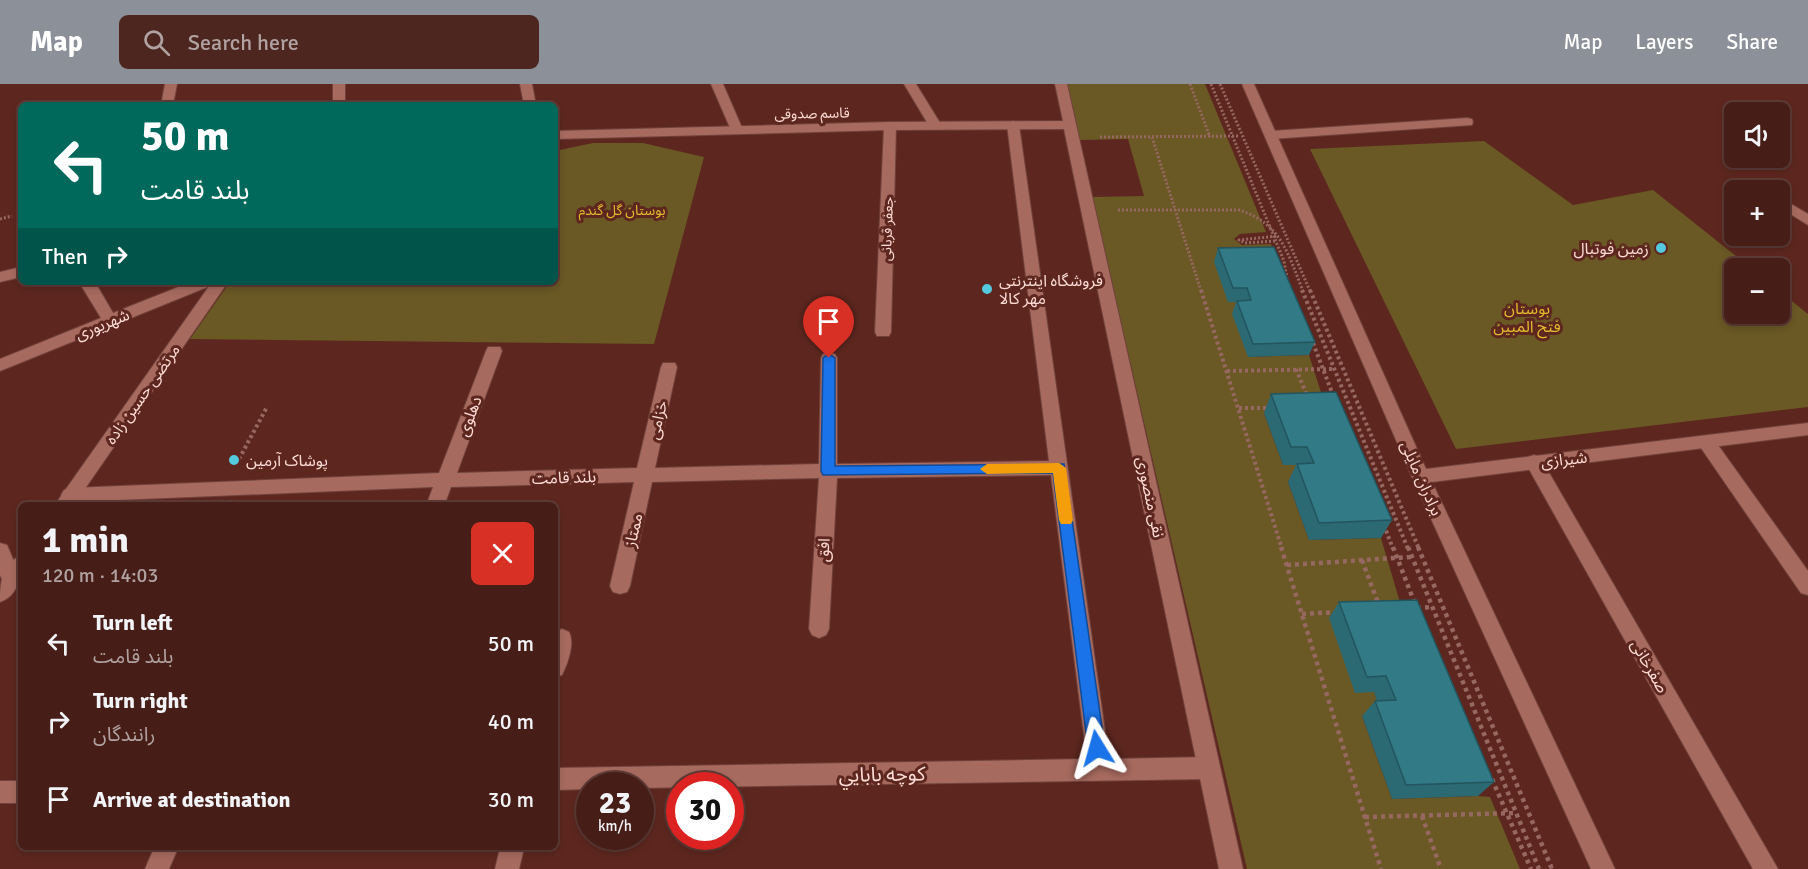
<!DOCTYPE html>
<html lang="en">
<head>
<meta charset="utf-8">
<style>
  body { margin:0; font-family:Signika,"Noto Sans Arabic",sans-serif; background:#4d2620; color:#f1f3f6; height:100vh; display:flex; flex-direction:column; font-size:22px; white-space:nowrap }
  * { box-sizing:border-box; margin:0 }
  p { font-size:20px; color:#b0a2a1 }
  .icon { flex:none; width:33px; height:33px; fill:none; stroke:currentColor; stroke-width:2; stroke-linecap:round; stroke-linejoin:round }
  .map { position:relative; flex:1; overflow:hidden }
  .sheet { position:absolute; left:18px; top:418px; width:540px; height:348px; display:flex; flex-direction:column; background:#461d17; border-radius:9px; box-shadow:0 3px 9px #0003,0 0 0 2px #5e3b36 }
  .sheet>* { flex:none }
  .hud { position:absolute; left:18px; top:18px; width:540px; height:183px; border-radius:9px; box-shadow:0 3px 9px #0003,0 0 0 2px #5e3b36; background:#00695c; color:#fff; overflow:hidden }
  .controls { position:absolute; left:1724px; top:18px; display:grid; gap:12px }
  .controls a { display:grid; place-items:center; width:66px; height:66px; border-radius:9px; background:#461d17; box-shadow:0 3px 9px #0003,0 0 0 2px #5e3b36; font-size:30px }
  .speed { position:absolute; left:576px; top:688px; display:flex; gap:12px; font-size:30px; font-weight:700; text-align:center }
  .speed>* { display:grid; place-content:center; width:78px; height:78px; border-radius:50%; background:#461d17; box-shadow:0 3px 9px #0003,0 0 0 2px #5e3b36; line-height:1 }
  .speed small { font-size:15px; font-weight:400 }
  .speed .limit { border:9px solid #d22; background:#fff; color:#111 }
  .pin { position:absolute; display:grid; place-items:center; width:51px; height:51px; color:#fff; margin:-62px -26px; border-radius:50% 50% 50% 0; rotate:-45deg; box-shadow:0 0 6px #0007 }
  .pin .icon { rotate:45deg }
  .me { position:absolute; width:66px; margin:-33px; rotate:352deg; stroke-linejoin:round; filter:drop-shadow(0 0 4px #0008) }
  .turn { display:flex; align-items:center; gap:21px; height:126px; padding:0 24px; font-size:27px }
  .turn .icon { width:78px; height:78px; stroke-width:2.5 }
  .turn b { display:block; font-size:42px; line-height:51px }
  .then { display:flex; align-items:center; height:57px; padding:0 24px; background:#0003; gap:12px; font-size:22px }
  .round { display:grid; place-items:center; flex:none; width:63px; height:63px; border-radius:9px; background:#4d2620 }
  .headline { display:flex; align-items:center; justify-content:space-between; height:102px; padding:0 24px }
  h1 { font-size:36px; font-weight:800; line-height:45px }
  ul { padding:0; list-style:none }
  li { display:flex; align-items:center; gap:18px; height:78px; padding:0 24px }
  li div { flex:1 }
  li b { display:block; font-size:22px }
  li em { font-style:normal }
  header { display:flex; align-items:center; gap:36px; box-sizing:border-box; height:84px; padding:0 30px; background:#8c9099; color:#fff }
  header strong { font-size:28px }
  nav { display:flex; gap:33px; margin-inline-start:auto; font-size:21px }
  .search { width:420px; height:54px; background:#4d2620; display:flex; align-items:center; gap:15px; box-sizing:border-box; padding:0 21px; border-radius:9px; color:#b0a2a1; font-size:22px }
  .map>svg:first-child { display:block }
  .green { fill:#6a5825 }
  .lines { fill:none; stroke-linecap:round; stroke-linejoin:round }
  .minor-casing { stroke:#71423c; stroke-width:2 }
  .tertiary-casing { stroke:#71423c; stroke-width:2 }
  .path-far2 { stroke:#976861; stroke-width:3; stroke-dasharray:2 2; stroke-linecap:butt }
  .path-far1 { stroke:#976861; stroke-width:4; stroke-dasharray:3 3; stroke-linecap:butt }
  .path { stroke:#976861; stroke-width:4.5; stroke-dasharray:4 4; stroke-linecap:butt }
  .minor { fill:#a76a5f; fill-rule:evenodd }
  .tertiary { fill:#a76a5f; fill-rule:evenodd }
  .path-bridge-far2 { stroke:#976861; stroke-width:3; stroke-dasharray:2 2; stroke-linecap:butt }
  .path-bridge-far1 { stroke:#976861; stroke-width:4; stroke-dasharray:3 3; stroke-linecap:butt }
  .path-bridge { stroke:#976861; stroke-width:4.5; stroke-dasharray:4 4; stroke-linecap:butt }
  .wall { fill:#2b6973 }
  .building { fill:#327a86; stroke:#23555e; stroke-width:1.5 }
  .route { fill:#1a73e8; stroke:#114b97; stroke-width:1.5 }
  .slow { fill:#f59e0b }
  .poi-dot { fill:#54cade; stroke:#5d271f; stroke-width:2 }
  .labels { text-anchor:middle; stroke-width:6; stroke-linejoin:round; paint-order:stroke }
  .far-street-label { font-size:14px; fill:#fedbd4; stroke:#5d271f }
  .far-park-label { font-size:14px; fill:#e3ba2f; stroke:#5d271f }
  .poi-label { font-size:16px; fill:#fedbd4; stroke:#5d271f; text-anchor:start }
  .park-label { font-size:16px; fill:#e3ba2f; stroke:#5d271f }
  .street-label { font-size:16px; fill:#fedbd4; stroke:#5d271f }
  .near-street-label { font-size:20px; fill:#fedbd4; stroke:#5d271f }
</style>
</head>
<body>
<header>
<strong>Map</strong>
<div class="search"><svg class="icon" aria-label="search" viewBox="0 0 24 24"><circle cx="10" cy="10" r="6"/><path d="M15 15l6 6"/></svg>Search here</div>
<nav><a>Map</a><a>Layers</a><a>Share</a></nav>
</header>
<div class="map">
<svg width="1808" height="785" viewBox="0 0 1808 785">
  <rect width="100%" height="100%" fill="#5d271f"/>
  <path class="green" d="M1067,0H1205L1266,148L1240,150L1234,155L1242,161L1271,160L1277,176L1242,218L1248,273L1309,271L1327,327L1264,329L1283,381H1298L1288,398L1309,456L1381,454L1404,532L1355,608H1374L1383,631L1362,632L1392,715L1478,712L1490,713L1520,785H1247L1092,113L1144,112L1128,55L1079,56Z
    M1484,57L1573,121L1653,106L1751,184H1734V230H1779V207L1808,230V323L1456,365L1310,65Z
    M593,59H643L704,73L654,260L190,255L230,198H555V67Z"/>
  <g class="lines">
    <g class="minor-casing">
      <path id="minor" d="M165,0H177L173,21H161Z
        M333,0H345V21H333Z
        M520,0H532L536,21H524Z
        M711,0H723L743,46L742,49L737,50L731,46Z
        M904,0H916L942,42L941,45H931Z
        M1467,34L1472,35L1473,38L1472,41L1271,55L1265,51L1271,47Z
        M1013,37L1019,41L1109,675L1209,673L1217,676L1220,684L1217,692L1209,695L640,704V702H590V705L555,706V684L1087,675L1051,391L837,394L829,545L826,551L819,554L812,551L809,545L819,394L652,398L630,502L627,508L620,510L613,508L610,502L634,398L451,403L444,422H426L433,403L70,418L64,416L61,411L64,406L70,404L439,389L486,267L488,263H500L502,267L457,389L637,384L661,283L663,279H675L677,283L655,384L819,380L821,274L823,270H835L837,274V380L1049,377L1007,41Z
        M890,38L896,42L891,248L889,252H877L875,248L884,42Z
        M1779,113L1808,130V141L1779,123Z
        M21,183V193L0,198V188Z
        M79,198H95L113,229L191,198H213L210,202L0,287V275L101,234Z
        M1707,352L1713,354L1808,487V511L1801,509L1701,364L1698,359L1701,354Z
        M1534,371L1540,373L1778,785H1753L1525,378L1528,373Z
        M0,459L7,461L21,494L18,500L11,502L4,500L0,491Z
        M562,545L569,548C575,559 568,579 562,591L555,593V548Z
        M0,697H21V719H0Z
        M154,764H178L169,785H145Z
        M500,764H524L519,785H495Z"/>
    </g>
    <g class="tertiary-casing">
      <path id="tertiary" d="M1055,0H1067L1243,785H1219L1064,45L890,46L555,55V47L890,38L1063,37Z
        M1242,0H1254L1426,385L1808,339V351L1432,398L1615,785H1591L1412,393Z
        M212,198H228L73,422H54Z
        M21,472C21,490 20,511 0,518C0,500 1,479 21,472Z"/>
    </g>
    <path class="path-far2" d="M1190,0L1210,53
      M1100,53L1240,52
      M1152,53L1201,207
      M1118,126H1239C1281,139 1288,170 1303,207
      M0,135L12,132
      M1275,157L1245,159L1239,156L1278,152"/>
    <path class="path-far1" d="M1201,206L1282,465
      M1302,206L1408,465
      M1296,285L1308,314
      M1227,287L1334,285
      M1239,324H1270
      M239,375L267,323"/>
    <path class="path" d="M1281,463L1381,785
      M1408,463L1539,785
      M1362,476L1378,519
      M1287,481L1411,473
      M1417,524L1431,523
      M1302,530L1337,528
      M1422,732L1441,785
      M1365,733L1516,729"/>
    <use href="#minor" class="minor"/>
    <use href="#tertiary" class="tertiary"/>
    <path class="path-bridge-far2" d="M1211,0L1284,177L1287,194
      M1220,0L1310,207"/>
    <path class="path-bridge-far1" d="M1310,206L1419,465
      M1313,259L1333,311
      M1384,441L1393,465"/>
    <path class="path-bridge" d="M1393,463L1415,520
      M1418,463L1552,785
      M1492,695L1531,785"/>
  </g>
  <path class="wall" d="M1218,164L1315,258L1309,271L1248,273L1232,230L1236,218H1228L1214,178Z
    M1271,310L1392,436L1381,454L1309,456L1288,398L1296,381H1283L1264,329Z
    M1339,518L1494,698L1478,712L1392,715L1362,632L1375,617H1377L1374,608L1355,609L1329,534Z"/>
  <path class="building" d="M1274,163L1315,258L1253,260L1237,217L1251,216L1247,204H1233L1218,164Z
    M1336,308L1392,436L1319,439L1297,380L1314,379L1307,363H1291L1271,310Z
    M1417,516L1494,698L1406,701L1375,617L1396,616L1386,592L1367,593L1339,518Z"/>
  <path class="route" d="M829,270L835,274V382L1064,380L1105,664L1103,669L1097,672L1091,669L1088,664L1053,389L823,391L821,387L823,274Z"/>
  <path class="slow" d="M1059,379L1066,384L1073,436L1071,440H1061L1059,436L1053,389L987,390L980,385L987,380Z"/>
  <g class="poi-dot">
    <circle cx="1661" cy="164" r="6"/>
    <circle cx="987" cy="205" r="6"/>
    <circle cx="234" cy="376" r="6"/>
  </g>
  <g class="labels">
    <g class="far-street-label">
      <text transform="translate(812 29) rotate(-1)" y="5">قاسم صدوقی</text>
      <text transform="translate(887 145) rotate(-88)" y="5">جعفر قربانی</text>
    </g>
    <g class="far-park-label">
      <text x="622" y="131">بوستان گل گندم</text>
    </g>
    <g class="poi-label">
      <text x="1649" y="170" text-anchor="end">زمین فوتبال</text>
      <text x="999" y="202">فروشگاه اینترنتی<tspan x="999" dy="18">مهر کالا</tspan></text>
      <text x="246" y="382">پوشاک آرمین</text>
    </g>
    <g class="park-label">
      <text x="1527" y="230">بوستان<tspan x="1527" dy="18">فتح المبین</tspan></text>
    </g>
    <g class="street-label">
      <text transform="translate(102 240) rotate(-22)" y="6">شهریوری</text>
      <text transform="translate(142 310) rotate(-55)" y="6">مرتضی حسین زاده</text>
      <text transform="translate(469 332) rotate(-69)" y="6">دهلوی</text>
      <text transform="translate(657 336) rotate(-77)" y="6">خزامی</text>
      <text transform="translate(1564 375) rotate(-6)" y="6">شیرازی</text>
      <text transform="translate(564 393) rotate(-2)" y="6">بلند قامت</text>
      <text transform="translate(1422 394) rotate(66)" y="6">برادران مایلی</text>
      <text transform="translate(1151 413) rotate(78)" y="6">نقی منصوری</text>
      <text transform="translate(633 446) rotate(-77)" y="6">ممتاز</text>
      <text transform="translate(823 466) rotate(-87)" y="6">افق</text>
      <text transform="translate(1650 582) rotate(60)" y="6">صفرخانی</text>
    </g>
    <g class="near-street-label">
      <text transform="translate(882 690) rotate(-1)" y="7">كوچه بابايي</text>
    </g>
  </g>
</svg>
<div class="controls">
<a><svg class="icon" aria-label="sound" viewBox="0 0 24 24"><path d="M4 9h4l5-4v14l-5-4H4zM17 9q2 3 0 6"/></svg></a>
<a>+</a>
<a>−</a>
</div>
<div class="speed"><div>23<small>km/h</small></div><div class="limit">30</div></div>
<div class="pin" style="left:829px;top:274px;background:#d93025"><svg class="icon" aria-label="arrive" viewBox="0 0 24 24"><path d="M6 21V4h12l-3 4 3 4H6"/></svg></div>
<svg class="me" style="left:1097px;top:664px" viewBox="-20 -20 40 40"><path d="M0-17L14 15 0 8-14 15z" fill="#1a73e8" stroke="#fff" stroke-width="4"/></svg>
<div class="hud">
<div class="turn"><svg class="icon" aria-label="left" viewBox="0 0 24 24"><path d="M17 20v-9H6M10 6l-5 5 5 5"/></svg><div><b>50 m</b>بلند قامت</div></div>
<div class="then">Then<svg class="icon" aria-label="right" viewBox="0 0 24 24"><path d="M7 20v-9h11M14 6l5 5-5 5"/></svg></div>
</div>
<section class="sheet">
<div class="headline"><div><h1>1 min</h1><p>120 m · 14:03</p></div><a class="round" style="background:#d93025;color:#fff"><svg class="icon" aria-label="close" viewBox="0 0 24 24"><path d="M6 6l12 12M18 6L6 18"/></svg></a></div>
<ul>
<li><svg class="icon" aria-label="left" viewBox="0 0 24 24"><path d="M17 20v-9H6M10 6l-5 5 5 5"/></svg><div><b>Turn left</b><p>بلند قامت</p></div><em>50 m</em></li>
<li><svg class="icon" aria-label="right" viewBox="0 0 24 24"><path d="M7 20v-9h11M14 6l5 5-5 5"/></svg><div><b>Turn right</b><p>رانندگان</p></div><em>40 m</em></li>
<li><svg class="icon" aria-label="arrive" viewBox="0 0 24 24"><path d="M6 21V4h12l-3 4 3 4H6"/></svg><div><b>Arrive at destination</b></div><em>30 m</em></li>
</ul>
</section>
</div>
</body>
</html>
